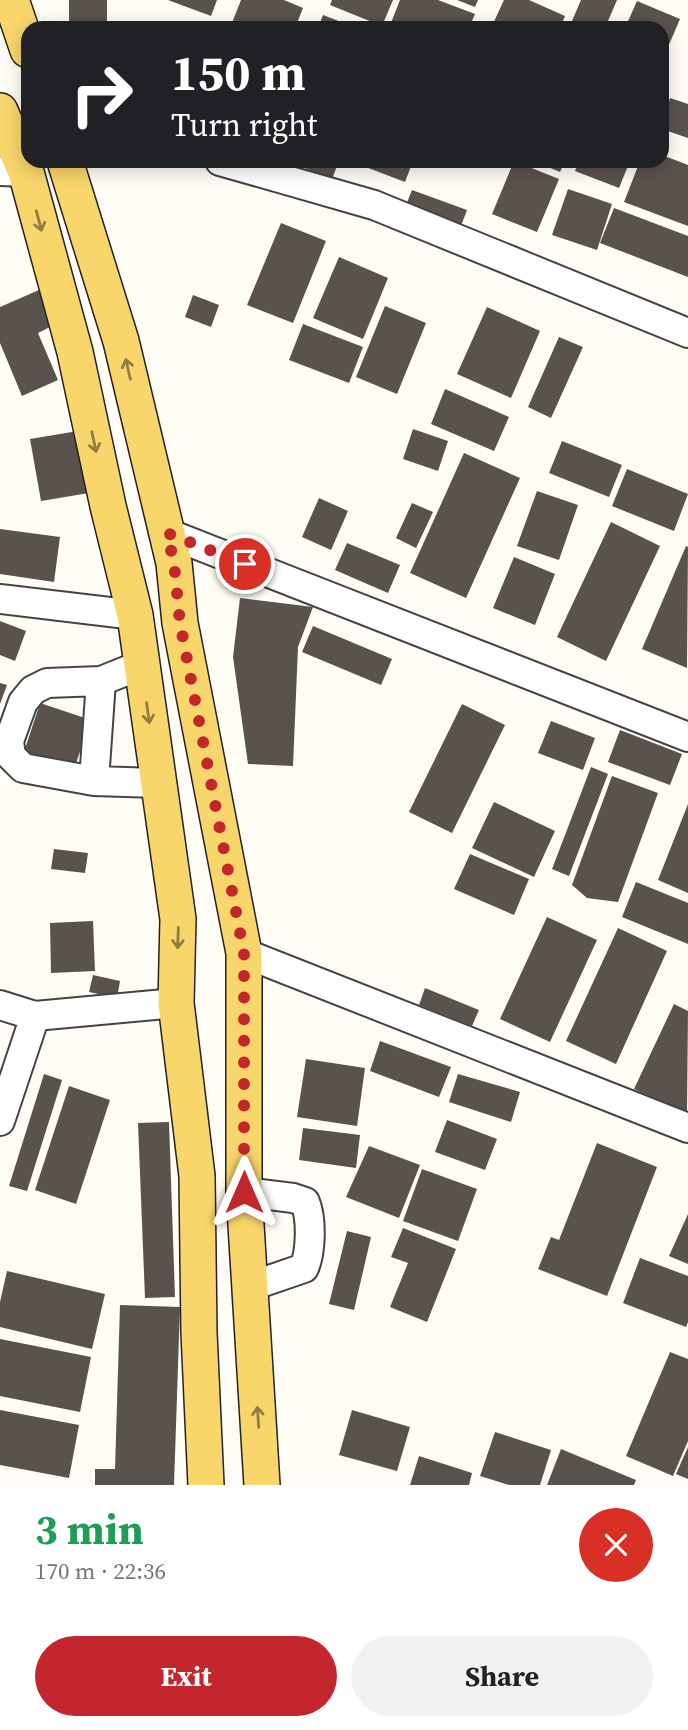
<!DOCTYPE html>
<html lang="en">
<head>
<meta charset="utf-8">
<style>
  body { margin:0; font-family:"Source Serif 4",serif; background:#f2f2f2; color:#222; height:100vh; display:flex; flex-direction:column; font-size:26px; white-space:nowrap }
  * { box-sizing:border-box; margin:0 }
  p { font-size:23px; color:#767676 }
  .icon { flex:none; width:38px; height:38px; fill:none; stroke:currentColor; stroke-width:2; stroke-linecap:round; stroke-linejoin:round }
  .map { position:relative; height:1485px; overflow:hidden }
  .details { display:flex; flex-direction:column; background:#fff; flex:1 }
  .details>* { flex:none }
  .top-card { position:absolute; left:21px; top:21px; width:648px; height:147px; border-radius:21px; box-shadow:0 4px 18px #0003; background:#202124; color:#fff; overflow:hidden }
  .pin { position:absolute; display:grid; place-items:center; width:60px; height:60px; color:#fff; margin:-30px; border:4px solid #fff; border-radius:50%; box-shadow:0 2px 7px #0007 }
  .me { position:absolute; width:77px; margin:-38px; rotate:0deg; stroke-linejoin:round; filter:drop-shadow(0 0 5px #0008) }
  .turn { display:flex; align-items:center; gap:24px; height:147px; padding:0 35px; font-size:32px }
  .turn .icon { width:91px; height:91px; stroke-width:2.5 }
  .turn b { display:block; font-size:49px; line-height:60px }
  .round { display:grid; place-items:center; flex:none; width:74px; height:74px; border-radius:37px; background:#f2f2f2 }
  .overview { display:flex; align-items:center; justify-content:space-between; height:119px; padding:0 35px }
  h1 { font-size:42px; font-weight:700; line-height:52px; color:#1e9e55 }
  .action { display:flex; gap:14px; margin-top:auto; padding:14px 35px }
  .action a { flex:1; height:80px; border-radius:42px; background:#c4262e; color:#fff; font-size:28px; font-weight:700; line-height:80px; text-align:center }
  .action a+a { background:#f2f2f2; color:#222 }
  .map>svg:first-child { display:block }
  .building { fill:#5a524d }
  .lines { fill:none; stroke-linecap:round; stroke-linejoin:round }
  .minor-casing { stroke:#444; stroke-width:32 }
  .major-casing { stroke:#222; stroke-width:38 }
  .minor { stroke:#fff; stroke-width:28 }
  .major { stroke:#f9d66b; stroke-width:35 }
  .oneway { stroke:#917d42 }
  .route { stroke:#c4262e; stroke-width:12; stroke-dasharray:0 21.6 }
</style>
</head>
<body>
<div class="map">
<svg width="688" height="1485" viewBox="0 0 688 1485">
  <rect width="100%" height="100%" fill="#fffdf5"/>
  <path class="building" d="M69,0H107V22L69,23Z
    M168,0H217L211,16Z
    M241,0H284L303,8L295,28H230Z
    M332,0H393L382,26L330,5Z
    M400,0H438L475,14L469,28H389Z
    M457,0H478L475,7Z
    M504,0H529L565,16L560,28H491Z
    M581,0H617L605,28H569Z
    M637,1L680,19L662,61V28H625Z
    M323,15L357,28H318Z
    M135,23L136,28H109V26Z
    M670,98L688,104V138L662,129Z
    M662,155L688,165V226L624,202L640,161H662Z
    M287,161H339L332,179Z
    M350,161H413L405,182Z
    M514,161L559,179L537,232L492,214Z
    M534,161H565L560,172Z
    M579,161H630L619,188L575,171Z
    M568,189L612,204L597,250L552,235Z
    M412,190L467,210L461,226L406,205Z
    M614,208L688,236V277L600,243Z
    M281,223L326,241L293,323L247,305Z
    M339,257L388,278L363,339L313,318Z
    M39,290L54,325L38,333L58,380L22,396L0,343V307Z
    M193,295L219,305L211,327L185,317Z
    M385,306L426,323L397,394L356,377Z
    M487,307L540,331L511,398L457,374Z
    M303,324L363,347L349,383L289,360Z
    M559,337L583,347L551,418L528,407Z
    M445,389L509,417L494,451L431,424Z
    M413,429L448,441L438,471L403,459Z
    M84,430L95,492L41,501L30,439Z
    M562,441L622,465L609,497L549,473Z
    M464,453L520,478L466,598L410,573Z
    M627,469L688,494L674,531L612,506Z
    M537,491L578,505L559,560L517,546Z
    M319,498L348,511L331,550L302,537Z
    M412,503L433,512L416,548L396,538Z
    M611,522L660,546L606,661L557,637Z
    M0,529L60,537L54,582L0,574Z
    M347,543L400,565L388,593L335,570Z
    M686,546L688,547L687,668L642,649Z
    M514,557L555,574L535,625L493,608Z
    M240,598L313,607L298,647L293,766L248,764L233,657Z
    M0,621L26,631L15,661L0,655Z
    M313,626L392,659L381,685L302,652Z
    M0,683L7,685L0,704Z
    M40,703L91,720L74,769L24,752Z
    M462,704L505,725L452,833L409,812Z
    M551,721L595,738L583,770L538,753Z
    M620,730L682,754L670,785L608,762Z
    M591,767L608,774L569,876L552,869Z
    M612,776L658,793L618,902L587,898L572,885Z
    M494,802L555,831L534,877L472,848Z
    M688,804V893L658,880Z
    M54,849L88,853L85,873L51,869Z
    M470,854L529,879L514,915L454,889Z
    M636,882L688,903V944L622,917Z
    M547,917L597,940L550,1042L500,1019Z
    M93,921L95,971L51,973L50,923Z
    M618,928L667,951L616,1064L566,1041Z
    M93,975L120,981L117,998L89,992Z
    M425,988L479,1010L472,1026L419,1005Z
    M674,1004L688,1011L687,1114L634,1089Z
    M380,1041L451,1067L439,1097L370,1071Z
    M306,1059L365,1068L357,1126L297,1117Z
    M44,1074L62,1080L27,1191L9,1186Z
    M458,1074L520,1092L511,1122L449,1102Z
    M69,1086L110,1100L76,1204L35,1190Z
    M447,1120L497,1139L485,1170L435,1152Z
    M169,1122L175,1297L145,1298L138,1123Z
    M303,1128L360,1135L356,1168L299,1160Z
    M597,1143L657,1167L607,1296L538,1269L551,1237L559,1240Z
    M369,1146L420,1165L399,1218L346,1197Z
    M422,1169L477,1189L458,1241L403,1221Z
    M688,1214V1264L669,1256Z
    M403,1228L456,1249L427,1322L390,1307L408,1263L391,1257Z
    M347,1231L371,1237L354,1310L329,1304Z
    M640,1258L688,1276V1322L686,1327L623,1303Z
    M7,1271L105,1294L92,1349L0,1327V1302Z
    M120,1305L180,1307L174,1485H95V1469H115Z
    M0,1339L91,1357L80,1412L0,1396Z
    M670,1352L688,1359V1441L673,1476L626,1456Z
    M0,1410L79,1425L69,1478L0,1465Z
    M352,1410L410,1427L397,1471L339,1455Z
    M495,1432L551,1450L540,1485H509L480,1476Z
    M688,1447V1479L676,1474Z
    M561,1449L636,1480L634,1485H547Z
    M419,1456L472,1473L469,1485H410Z"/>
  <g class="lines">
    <g class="minor-casing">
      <path id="minor" d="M220,161L374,205L688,333
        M0,171L26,172
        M167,533L688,737
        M0,599L135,615
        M141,665L101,681L47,683L33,690L23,702L9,741L11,756L23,768L94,781L158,783
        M94,781L101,681
        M244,953L688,1128
        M0,1005L35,1016L176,1003
        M0,1121L35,1016
        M244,1192L293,1198L305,1202C312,1219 311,1252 304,1268L249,1287"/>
    </g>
    <g class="major-casing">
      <path id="major" d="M11,0L28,50
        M0,111L26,172L75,352L108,506L135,615L178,919L176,1003L197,1176L199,1333L206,1485
        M65,161L121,341L174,563L180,623L244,953V1192L262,1485"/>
    </g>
    <use href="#minor" class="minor"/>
    <use href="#major" class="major"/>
  </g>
  <defs><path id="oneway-shaft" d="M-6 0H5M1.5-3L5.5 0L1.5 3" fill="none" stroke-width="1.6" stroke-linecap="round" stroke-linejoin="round" transform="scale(1.75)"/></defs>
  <g class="oneway">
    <use href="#oneway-shaft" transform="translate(39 221) rotate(75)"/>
    <use href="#oneway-shaft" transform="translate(128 369) rotate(-103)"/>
    <use href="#oneway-shaft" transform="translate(94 442) rotate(78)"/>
    <use href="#oneway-shaft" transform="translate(148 713) rotate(82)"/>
    <use href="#oneway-shaft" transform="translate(178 938) rotate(92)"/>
    <use href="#oneway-shaft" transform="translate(258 1417) rotate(-94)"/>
  </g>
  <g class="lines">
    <path class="route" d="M244,1192V953L180,623L174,563L167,533L245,564"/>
  </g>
</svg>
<div class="pin" style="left:245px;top:564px;background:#d93025"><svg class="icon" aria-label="arrive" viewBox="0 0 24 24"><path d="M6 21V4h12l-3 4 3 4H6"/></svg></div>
<svg class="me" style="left:244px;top:1192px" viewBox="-20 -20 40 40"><path d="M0-17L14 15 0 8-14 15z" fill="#c4262e" stroke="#fff" stroke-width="4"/></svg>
<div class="top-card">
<div class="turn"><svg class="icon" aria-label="right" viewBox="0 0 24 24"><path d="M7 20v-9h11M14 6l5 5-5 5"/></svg><div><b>150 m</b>Turn right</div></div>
</div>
</div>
<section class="details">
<div class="overview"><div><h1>3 min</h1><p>170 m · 22:36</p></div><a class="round" style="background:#d93025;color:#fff"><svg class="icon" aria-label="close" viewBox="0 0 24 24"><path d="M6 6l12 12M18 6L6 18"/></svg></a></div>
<div class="action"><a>Exit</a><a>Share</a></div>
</section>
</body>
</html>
